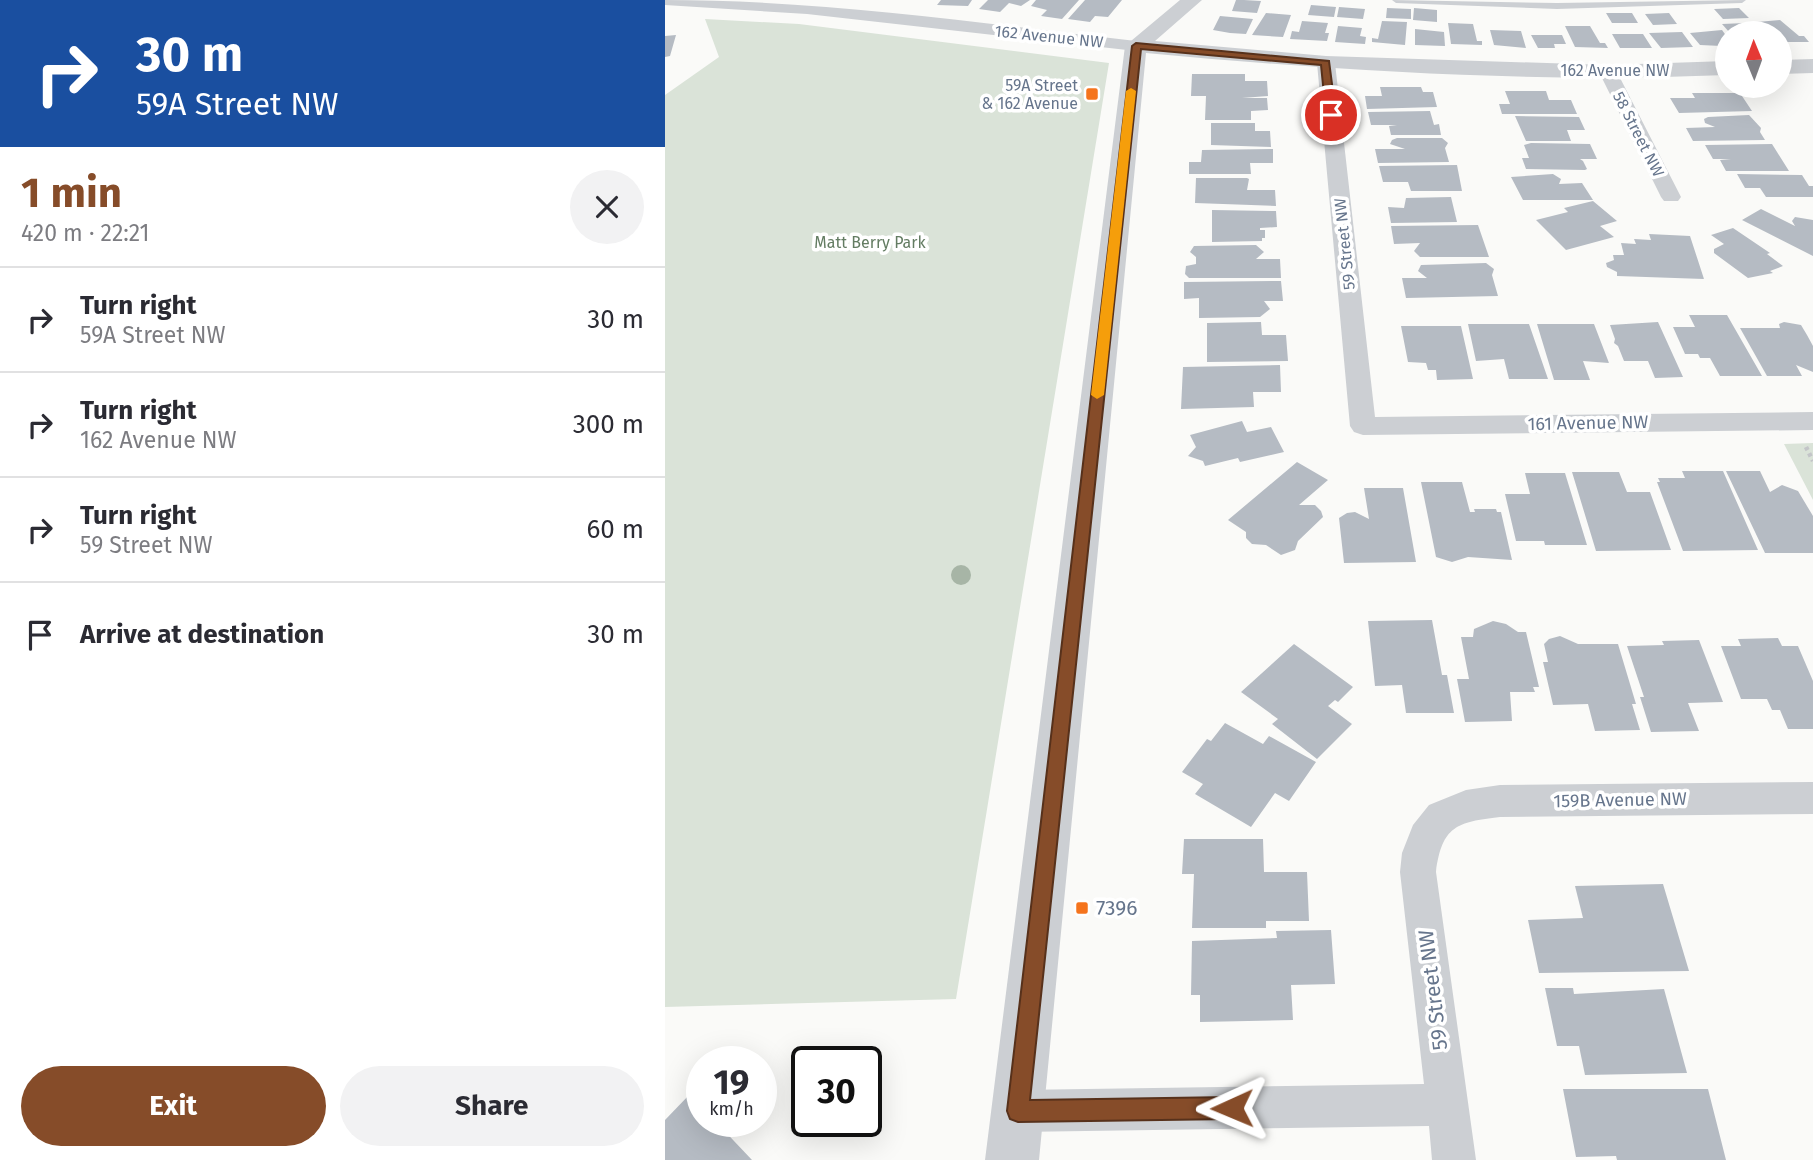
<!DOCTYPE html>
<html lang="en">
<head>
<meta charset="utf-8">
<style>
  body { margin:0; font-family:"Fira Sans",sans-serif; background:#f2f2f3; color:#2b2b33; height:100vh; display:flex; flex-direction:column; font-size:26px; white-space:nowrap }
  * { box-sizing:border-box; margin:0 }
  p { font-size:23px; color:#7c7c81 }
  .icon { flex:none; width:38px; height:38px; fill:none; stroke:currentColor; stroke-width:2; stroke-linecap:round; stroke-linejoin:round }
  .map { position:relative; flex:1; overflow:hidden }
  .panel { display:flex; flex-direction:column; background:#fff; width:665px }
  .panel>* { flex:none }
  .guide { background:#1a4fa0; color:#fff; overflow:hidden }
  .needle { width:46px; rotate:359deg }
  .controls { position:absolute; left:1050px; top:21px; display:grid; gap:14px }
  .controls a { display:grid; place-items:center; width:77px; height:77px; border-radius:50%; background:#fff; box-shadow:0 7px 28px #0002; font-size:35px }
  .speed { position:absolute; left:21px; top:1046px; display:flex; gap:14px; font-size:35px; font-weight:700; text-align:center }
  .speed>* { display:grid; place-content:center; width:91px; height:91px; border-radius:50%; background:#fff; box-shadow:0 7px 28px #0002; line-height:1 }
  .speed small { font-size:18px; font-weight:400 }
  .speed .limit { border:4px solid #111; border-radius:10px; background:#fff; color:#111 }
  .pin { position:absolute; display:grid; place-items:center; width:60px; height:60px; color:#fff; margin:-30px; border:4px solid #fff; border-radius:50%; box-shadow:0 2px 7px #0007 }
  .me { position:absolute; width:77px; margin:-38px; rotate:269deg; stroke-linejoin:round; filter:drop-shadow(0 0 5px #0008) }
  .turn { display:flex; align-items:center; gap:24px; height:147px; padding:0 21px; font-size:32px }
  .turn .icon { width:91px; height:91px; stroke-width:2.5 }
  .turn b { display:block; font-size:49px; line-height:60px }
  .round { display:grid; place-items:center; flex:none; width:74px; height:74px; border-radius:37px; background:#f2f2f3 }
  .head { display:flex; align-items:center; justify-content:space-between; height:119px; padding:0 21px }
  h1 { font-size:42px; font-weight:700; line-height:52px; color:#864c29 }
  .primary-button { display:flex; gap:14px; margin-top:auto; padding:14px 21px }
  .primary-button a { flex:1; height:80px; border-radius:42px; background:#864c29; color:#fff; font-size:28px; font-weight:700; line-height:80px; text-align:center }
  .primary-button a+a { background:#f2f2f3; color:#2b2b33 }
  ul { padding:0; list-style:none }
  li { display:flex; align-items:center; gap:21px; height:105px; padding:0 21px; border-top:2px solid #e1e1e2 }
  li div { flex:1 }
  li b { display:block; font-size:26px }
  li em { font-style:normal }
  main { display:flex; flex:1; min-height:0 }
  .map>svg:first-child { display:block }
  .green { fill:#dae3d8 }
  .building { fill:#b5bbc3 }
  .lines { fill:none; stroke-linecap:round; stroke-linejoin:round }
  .path { stroke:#c3c5c8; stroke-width:4.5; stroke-dasharray:3.5 3.5; stroke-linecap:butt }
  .service { fill:#cccfd3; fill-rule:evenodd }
  .minor { fill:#cccfd3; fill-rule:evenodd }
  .tertiary { fill:#cccfd3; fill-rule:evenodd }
  .tree { fill:#a7b5a6 }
  .route { fill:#864c29; stroke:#57311b; stroke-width:2 }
  .slow { fill:#f59e0b }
  .poi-dot { fill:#f5741d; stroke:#fff; stroke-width:2.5 }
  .labels { text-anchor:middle; stroke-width:7; stroke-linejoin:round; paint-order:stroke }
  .far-street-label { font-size:16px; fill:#66758c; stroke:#fff }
  .far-poi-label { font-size:16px; fill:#66758c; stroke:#fff; text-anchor:end }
  .far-park-label { font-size:16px; fill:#637c62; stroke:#fff }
  .street-label { font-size:18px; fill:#66758c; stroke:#fff }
  .near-poi-label { font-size:21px; fill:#66758c; stroke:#fff; text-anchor:start }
  .near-street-label { font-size:21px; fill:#66758c; stroke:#fff }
</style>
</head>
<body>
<main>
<section class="panel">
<div class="guide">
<div class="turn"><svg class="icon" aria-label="right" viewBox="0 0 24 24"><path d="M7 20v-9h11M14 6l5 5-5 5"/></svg><div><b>30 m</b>59A Street NW</div></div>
</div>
<div class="head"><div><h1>1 min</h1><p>420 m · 22:21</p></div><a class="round"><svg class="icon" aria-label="close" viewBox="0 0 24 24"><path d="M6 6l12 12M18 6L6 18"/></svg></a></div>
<ul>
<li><svg class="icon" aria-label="right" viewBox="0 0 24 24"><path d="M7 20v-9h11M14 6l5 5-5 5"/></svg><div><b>Turn right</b><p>59A Street NW</p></div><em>30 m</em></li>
<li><svg class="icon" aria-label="right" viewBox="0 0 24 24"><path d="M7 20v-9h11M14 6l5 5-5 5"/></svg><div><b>Turn right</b><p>162 Avenue NW</p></div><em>300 m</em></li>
<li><svg class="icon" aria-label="right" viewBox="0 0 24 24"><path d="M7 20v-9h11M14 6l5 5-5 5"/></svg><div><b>Turn right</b><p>59 Street NW</p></div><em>60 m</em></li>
<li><svg class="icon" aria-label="arrive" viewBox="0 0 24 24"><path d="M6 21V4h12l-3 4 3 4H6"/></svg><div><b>Arrive at destination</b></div><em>30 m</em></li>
</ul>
<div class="primary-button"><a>Exit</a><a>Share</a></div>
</section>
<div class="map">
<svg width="1148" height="1160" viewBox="0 0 1148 1160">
  <rect width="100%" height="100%" fill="#fafaf8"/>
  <path class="green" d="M40,19L134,24L444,63L291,999L0,1007V95L54,57Z
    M1148,443V500L1119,444Z"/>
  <path class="building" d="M276,0H307L303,6L272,5Z
    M323,0H365L356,6L344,3L335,12L314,9Z
    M371,0H414L397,19L376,16L382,10L366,6Z
    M420,0H457L443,17L430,16L425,22L403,19Z
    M571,0H579L596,1L592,13L567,11Z
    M646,5L671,7L669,17L643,15Z
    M674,7L700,9L698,19L672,17Z
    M722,8L746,9V19L721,18Z
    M749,8L772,10V22L748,20Z
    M1074,8L1084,18L1058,19L1049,9Z
    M601,13L626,15L618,37L587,35Z
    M941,13H967L973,23H947Z
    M1004,13L1012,24L988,25L980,14Z
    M555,16L588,19L581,34L565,33L548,30Z
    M1115,20L1134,36H1139L1144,42H1115V33H1104L1092,22Z
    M637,21L663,23L660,33H664L662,41L625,39L627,31L634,32Z
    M717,21L742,22L740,45L707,42V38L713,39Z
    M783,23L808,24L812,41H817V45L786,44Z
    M1081,23L1093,33H1065L1057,24Z
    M673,26L697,28L695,36L701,37L700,44L670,42Z
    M900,26H925L935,43H940L943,48L910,47Z
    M750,29L779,32L780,46L750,45Z
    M825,30L856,31L861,48L829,45Z
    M1057,30L1062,37V44H1055L1057,46L1035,45L1025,33Z
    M1017,32L1028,47L996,48L984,33Z
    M947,34H978L987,48H955Z
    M11,35L5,56L0,57V36Z
    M866,35H897L901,44H889L890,48H873Z
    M527,74H580V81H602L603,96L577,98H602L603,110L586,111V120H540L541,96H526Z
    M715,87H756L758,92H768L772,107L702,109L700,96H717Z
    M840,91H881L884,100H906L912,114H837L834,104H845Z
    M1027,93H1075L1087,111L1014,113L1005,98H1030Z
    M765,111L769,125L774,124L776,135H726L724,126L732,125H706L703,112Z
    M1084,115L1096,128L1095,132L1100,140L1028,141L1021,128L1050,127L1040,123L1039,119L1043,117Z
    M850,116L914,117L920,130H902L906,141H861Z
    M546,123H590V131H605L606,147L546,145Z
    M732,138H777L783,143L780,148L784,162L713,163L710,149H740L725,144L727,140Z
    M866,143L925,144L932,159H915L918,161L922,169L920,170L861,169L857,158H864L859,145Z
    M1107,144L1124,171H1061L1055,160L1066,159H1048L1040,145Z
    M608,149V163H585L586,174H524V162H536L537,150Z
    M792,165L797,191H746L743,182H718L714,166Z
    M888,174L896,179L894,184L917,183L928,200H858L846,177Z
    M1072,174L1137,175L1144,186H1148V197H1101L1095,188H1080Z
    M531,178H582L584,179L582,190H610L611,206L530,203Z
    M786,197L792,222L726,223L723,207L739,208L741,198Z
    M928,201L952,221L935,226L949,237L901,250L871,220L903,212L899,208Z
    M1096,209L1130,226L1127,221L1130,217L1148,220V256L1077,220Z
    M547,210L611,211L612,227L595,228V230H600V238H597V241L547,242Z
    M813,225L824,257H755L749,251L755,243L729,244L726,226Z
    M1068,228L1105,253L1102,254L1118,266L1105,271L1108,273L1083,278L1049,253V249L1059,244L1046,235Z
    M984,234L1025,236L1039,279L952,276V272L942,267L941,263L949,260L948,255H959L956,243L971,244L969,239L986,240Z
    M591,245L599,252L591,259H615L616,278H524L520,274L521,266L531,264V257L525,252L529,246Z
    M821,263L829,269L827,275L833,296L741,298L737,278H762L753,271L756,265Z
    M616,281L618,301H599L605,309L595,317L534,318V298L519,299V282Z
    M1024,315H1062L1097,376H1055L1045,358H1035L1033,354H1020L1008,327H1030Z
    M596,322L597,335H621L623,361L542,362V323Z
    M993,322L1018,377L990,378L983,361H959L953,346L949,343L950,339L945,325Z
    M1119,322L1136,325L1142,335L1148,346V372L1131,365L1137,376H1102L1075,328H1115L1114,324Z
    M803,324H864L883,379H844L839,359L811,361Z
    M872,324H929L944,363L918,361L925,380H889Z
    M736,326H796L808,379L772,380L771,370H763L761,363L743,362Z
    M615,365L616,392H588L589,407L516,409L518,367Z
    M577,421L582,432L606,427L619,452L575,462L573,458L540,466L538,461L523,456L531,447L525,435Z
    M632,462L663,480L634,505H650L656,511L658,517L633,541L630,550L616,555L601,545L587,544L581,538V532L563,520Z
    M1017,471H1058L1093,550L1018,551L992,482H995L993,478H1020Z
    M1061,471H1095L1105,492L1117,485L1133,491L1148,516V553H1100Z
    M907,472H954L962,492H985L1006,550L931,551Z
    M860,473H900L922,545H880L879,541H851L840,494H865Z
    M756,482H797L805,512H810L809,509H831L832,512H836L847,560L803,557L787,562L771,557Z
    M699,488H738L751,562L679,563L674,518L682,513L690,512L704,519Z
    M767,620L777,675H782L789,713H741L737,685L710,686L703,621Z
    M828,621L841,624L853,632H861L874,687H868L870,692H845L847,721L800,722L792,679H804L796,637H808L809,629Z
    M895,636L913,644H953L971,704H967L975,730L930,731L923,704L888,705L878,662H883L879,644L884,639Z
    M1113,638L1117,646H1133L1148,681V729H1123L1115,710H1107L1102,699H1076L1056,646H1076L1073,639Z
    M1034,640L1058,702L1023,703L1034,731L986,732L975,697H979L962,646L999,645L997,641Z
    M629,644L688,687L673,702L670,700L663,706L687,724L652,759L607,724L613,719L576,692Z
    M560,723L598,744L604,736L651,762L624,801L610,793L586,827L530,794L538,784L517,772L542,739L546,741Z
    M519,839H598L599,872H642L644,921H601V928H527L529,874H517Z
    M998,884L1024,971L874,973L863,920L918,918L910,886Z
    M666,930L670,984L626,985L628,1020L535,1022V995H526L527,941L612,938L611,931Z
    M880,988H908L909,994L999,989L1022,1073L920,1075L914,1046H892Z
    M898,1089H1043L1061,1160H952L951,1156L911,1157Z
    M25,1094L37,1106V1122H51L87,1160H0V1120Z"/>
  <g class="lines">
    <path class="path" d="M1141,447L1148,461"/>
    <path class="service" d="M727,0L892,3L1081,0L1077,3L892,9L731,3Z"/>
    <path class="minor" d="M0,0C158,0 314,23 471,41L480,46L471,51L142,14L0,5Z
      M661,58L670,63L710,417L1148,412V430L698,435L689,432L685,426L652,63Z
      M943,67L952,72L1016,197L1013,201H999L996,197L934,72Z
      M1148,782V814L835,817C792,822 777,826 771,872L811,1160H767L764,1126L353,1132L338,1126L332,1111L338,1096L353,1090L759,1084L735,872L737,853L748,825L764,805L801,790L835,785Z"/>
    <path class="tertiary" d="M515,0H537L490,41L661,56L943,65L1062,61V75C868,83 674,71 481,53L374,1160H320L460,46Z
      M1148,59V73L1115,74V60Z"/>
  </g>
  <circle class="tree" cx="296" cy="575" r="10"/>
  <path class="route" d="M471,43L664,61L671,115L666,118L661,115L656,65L476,49L365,1100L567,1097L575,1100L578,1108L575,1116L567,1119L353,1122L345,1119L342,1111L467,46Z"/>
  <path class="slow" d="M466,88L471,91L439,395L432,399L426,395L461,91Z"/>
  <g class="poi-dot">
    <rect x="420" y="87" width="14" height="14" rx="3.5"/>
    <rect x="410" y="901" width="14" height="14" rx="3.5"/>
  </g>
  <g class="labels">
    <g class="far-street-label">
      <text transform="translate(384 36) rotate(6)" y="6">162 Avenue NW</text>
      <text x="950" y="76">162 Avenue NW</text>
      <text transform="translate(974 134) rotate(63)" y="6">58 Street NW</text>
      <text transform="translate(679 244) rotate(-96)" y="6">59 Street NW</text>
    </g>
    <g class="far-poi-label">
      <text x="413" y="91">59A Street<tspan x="413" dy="18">&amp; 162 Avenue</tspan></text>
    </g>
    <g class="far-park-label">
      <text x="205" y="248">Matt Berry Park</text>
    </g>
    <g class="street-label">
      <text transform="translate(923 423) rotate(-1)" y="6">161 Avenue NW</text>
      <text transform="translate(955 800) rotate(-1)" y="6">159B Avenue NW</text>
    </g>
    <g class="near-poi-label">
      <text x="431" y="915">7396</text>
    </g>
    <g class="near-street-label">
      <text transform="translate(768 990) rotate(-97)" y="7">59 Street NW</text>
    </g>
  </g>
</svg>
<div class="controls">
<a><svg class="needle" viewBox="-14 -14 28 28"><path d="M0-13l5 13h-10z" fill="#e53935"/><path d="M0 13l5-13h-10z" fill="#7c7c81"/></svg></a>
</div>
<div class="speed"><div>19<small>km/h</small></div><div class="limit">30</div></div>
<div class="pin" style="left:666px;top:115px;background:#d93025"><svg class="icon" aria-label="arrive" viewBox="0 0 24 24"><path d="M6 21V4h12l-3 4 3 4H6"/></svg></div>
<svg class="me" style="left:567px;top:1108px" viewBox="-20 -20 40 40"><path d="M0-17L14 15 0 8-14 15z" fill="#864c29" stroke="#fff" stroke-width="4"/></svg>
</div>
</main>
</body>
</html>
